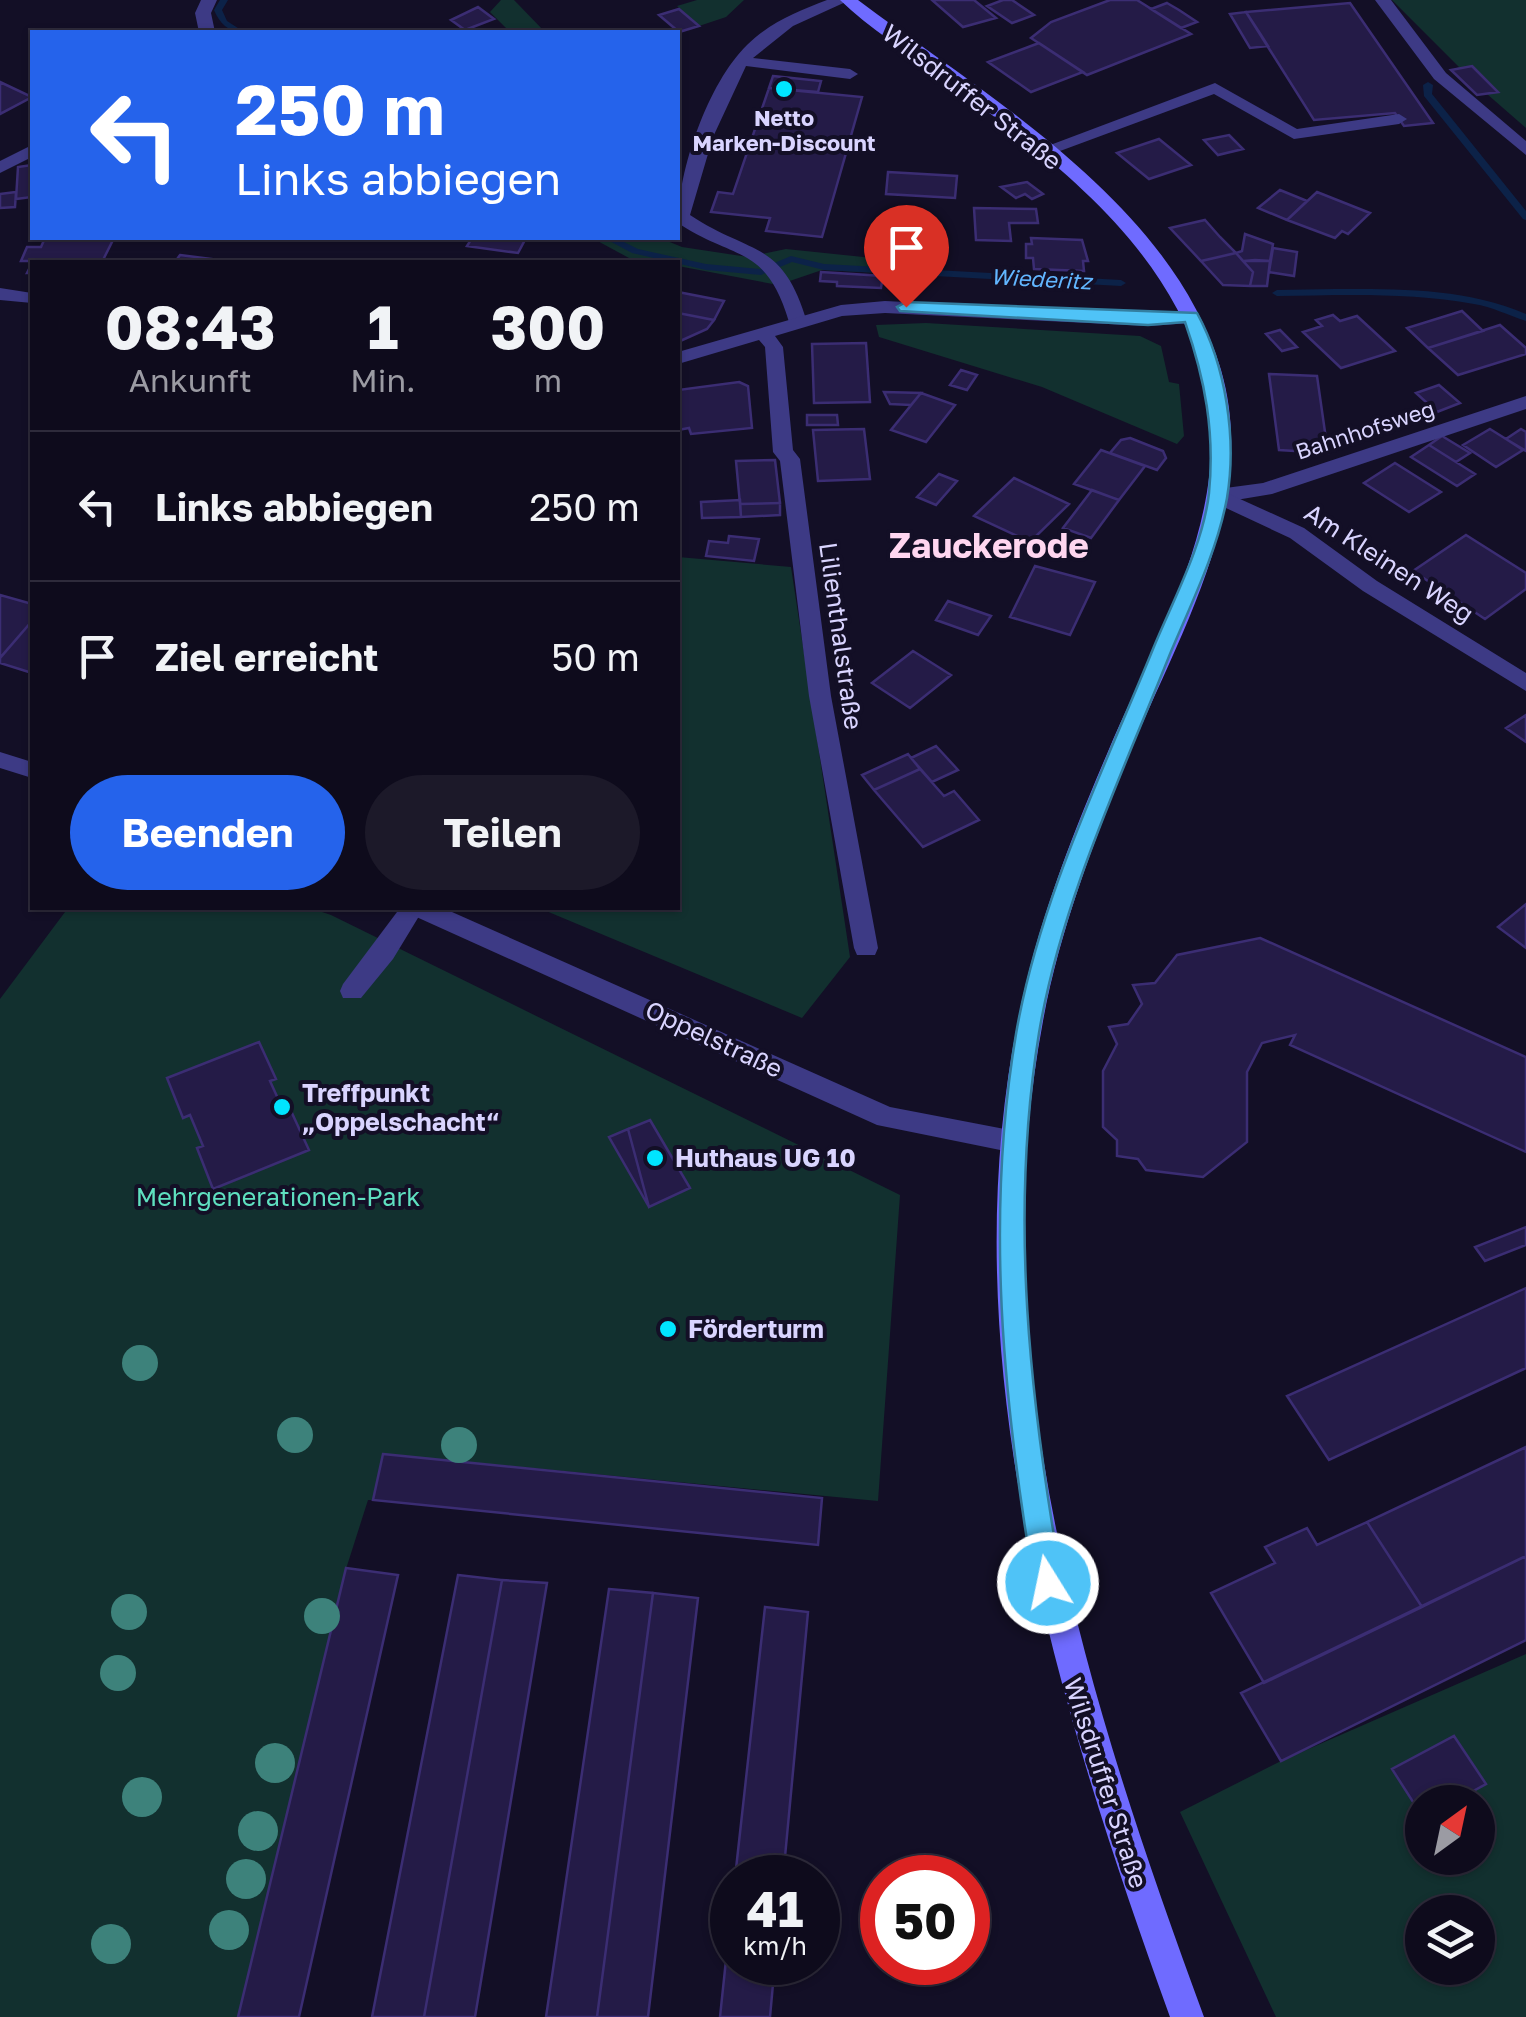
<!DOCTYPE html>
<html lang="de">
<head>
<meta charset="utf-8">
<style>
  body { margin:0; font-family:"Golos Text",sans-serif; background:#1c1929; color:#f1f3f6; height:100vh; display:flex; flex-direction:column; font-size:38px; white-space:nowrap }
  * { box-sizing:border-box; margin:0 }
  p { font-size:32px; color:#9b9ba3 }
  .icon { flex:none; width:55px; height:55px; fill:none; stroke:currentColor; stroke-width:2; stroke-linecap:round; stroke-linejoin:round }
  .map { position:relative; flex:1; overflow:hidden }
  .side { position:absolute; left:30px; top:260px; width:650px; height:650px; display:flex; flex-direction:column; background:#0e0b1c; border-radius:0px; box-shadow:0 2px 8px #0004,0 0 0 2px #2e2b3b }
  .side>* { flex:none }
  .top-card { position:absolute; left:30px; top:30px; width:650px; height:210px; border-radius:0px; box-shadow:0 2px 8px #0004,0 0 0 2px #2e2b3b; background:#2563eb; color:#fff; overflow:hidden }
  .needle { width:65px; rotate:33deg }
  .buttons { position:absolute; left:1405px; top:1785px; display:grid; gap:20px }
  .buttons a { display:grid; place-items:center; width:90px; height:90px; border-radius:50%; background:#0e0b1c; box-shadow:0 2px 8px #0004,0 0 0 2px #2e2b3b; font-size:50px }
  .speed { position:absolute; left:710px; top:1855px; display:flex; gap:20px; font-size:50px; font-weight:700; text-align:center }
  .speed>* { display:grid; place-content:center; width:130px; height:130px; border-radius:50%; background:#0e0b1c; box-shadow:0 2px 8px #0004,0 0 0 2px #2e2b3b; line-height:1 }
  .speed small { font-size:25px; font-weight:400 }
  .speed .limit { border:15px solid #d22; background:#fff; color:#111 }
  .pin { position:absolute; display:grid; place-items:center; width:85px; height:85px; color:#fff; margin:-102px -42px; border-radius:50% 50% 50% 0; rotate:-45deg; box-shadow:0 0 10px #0007 }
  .pin .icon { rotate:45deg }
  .me { position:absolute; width:110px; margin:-55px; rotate:350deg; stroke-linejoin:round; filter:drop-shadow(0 0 8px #0008) }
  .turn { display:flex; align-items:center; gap:35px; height:210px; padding:0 40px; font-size:45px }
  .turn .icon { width:130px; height:130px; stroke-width:2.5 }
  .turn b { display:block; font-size:70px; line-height:85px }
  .eta { display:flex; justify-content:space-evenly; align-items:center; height:170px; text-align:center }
  .eta b { font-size:60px; font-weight:700; line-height:70px }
  .primary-button { display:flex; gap:20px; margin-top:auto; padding:20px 40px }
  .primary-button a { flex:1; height:115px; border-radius:60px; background:#2563eb; color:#fff; font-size:40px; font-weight:700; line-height:115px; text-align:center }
  .primary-button a+a { background:#1c1929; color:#f1f3f6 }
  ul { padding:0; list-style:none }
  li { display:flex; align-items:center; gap:30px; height:150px; padding:0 40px; border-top:2px solid #2e2b3b }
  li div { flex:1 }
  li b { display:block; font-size:38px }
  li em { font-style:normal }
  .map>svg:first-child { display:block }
  .green { fill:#12302f; fill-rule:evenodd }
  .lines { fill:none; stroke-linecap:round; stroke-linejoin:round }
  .stream { fill:#0c2248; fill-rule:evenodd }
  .building { fill:#241b47; stroke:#3b2d73; stroke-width:2.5 }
  .service { fill:#3d3a85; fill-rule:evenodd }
  .minor { fill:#3d3a85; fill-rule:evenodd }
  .secondary { fill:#6f6bff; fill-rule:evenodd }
  .tree { fill:#3d827b }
  .route { fill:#4fc3f7; stroke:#337fa1; stroke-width:2.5 }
  .poi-dot { fill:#00e5ff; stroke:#130f26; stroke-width:4 }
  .labels { text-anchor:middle; stroke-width:8; stroke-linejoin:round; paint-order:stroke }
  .far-poi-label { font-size:22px; font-weight:bold; fill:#d9d4ff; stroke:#130f26 }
  .far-water-label { font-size:22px; font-style:italic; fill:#62b6ff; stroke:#130f26 }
  .far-street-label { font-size:22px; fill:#d9d4ff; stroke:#130f26 }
  .street-label { font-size:25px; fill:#d9d4ff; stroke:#130f26 }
  .poi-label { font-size:25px; font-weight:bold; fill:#d9d4ff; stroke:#130f26; text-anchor:start }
  .park-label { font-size:25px; fill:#5fe0c0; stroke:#130f26 }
  .district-label { font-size:35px; font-weight:bold; fill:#ffd6f0; stroke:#130f26 }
</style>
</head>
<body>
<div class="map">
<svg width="1526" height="2017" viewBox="0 0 1526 2017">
  <rect width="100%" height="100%" fill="#130f26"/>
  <path class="green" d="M501,0H514L545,32H510L490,12Z
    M697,0H744L726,17L699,26L677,6Z
    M1392,0H1526V128L1487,94L1477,95L1451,70L1459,67Z
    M592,238H660L682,247L748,257L786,249L921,263V275L822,270L778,285L678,266V262L629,258Z
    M926,323L1140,336L1161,346L1169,382L1179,384L1184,436L1177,444L1042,387L879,337L876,325Z
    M678,557L791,567L850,957L802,1018L539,908H678Z
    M68,908H310L331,915L900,1195L878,1501L383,1454L373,1500H368L346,1569L238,2017H0V999Z
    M1526,1654V2017H1276L1180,1812L1281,1761ZM1422,1802H1478V1858H1422ZM1422,1912H1478V1968H1422Z"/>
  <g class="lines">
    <path class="stream" d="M220,0H228L222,10L227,21L244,32C228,32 220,24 214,10Z
      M1428,82L1433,85L1432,94L1526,211V220L1523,219L1424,96L1423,85Z
      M604,238H616L638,249L706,264L760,269L791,256L824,264L1121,280L1126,283L1121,286L824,270L792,262L761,275L706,270L632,253Z
      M1335,289C1399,289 1466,288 1526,314V321C1508,315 1492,307 1474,304C1409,292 1342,295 1277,296L1272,293L1277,290Z"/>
  </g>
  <path class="building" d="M932,0H974L996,18L963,27Z
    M1003,0H1012L1034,15L1012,23L987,6Z
    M1110,0H1137L1191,34L1087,75L1031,38L1051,22Z
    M1167,3L1179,10L1197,22L1181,28L1151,9Z
    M1350,3L1433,123L1404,126L1395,113L1314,120L1246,12Z
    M478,7L494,19L465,30L451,20Z
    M679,9L699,26L679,32L659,15Z
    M1246,12L1261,35L1268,46L1250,48L1230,14Z
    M1039,43L1083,72L1031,92L988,62Z
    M1472,66L1498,92L1477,95L1451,70Z
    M773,76L792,78L821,81L818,92L769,88Z
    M0,82L32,97L0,114Z
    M769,88L862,97L822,237L766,231L770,218L711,212L718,192L733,194Z
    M1229,135L1243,149L1218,155L1204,140Z
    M1159,139L1191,165L1149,179L1117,153Z
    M32,165V197L16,199L18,167Z
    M888,172L957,176L955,198L886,194Z
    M1027,182L1043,194L1032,199L1025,194L1016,198L1001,187Z
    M1280,190L1307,201L1287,220L1258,208Z
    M16,192L15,207L0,208V194Z
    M1317,192L1370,213L1348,234L1342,231L1335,238L1287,220Z
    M974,208L1036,209L1038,223H1009L1011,241L976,240Z
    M1205,220L1220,237L1236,253L1201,261L1170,228Z
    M1245,234L1273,244L1270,261H1243L1236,253L1242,251Z
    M45,238H114L102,262H32V273H27L33,261H21L27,247H41Z
    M472,238H526L518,253L467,246Z
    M1031,238L1082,240L1088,261H1083L1084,271L1034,269L1033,258H1026V244H1032Z
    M1273,248L1297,252L1294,276L1269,272Z
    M1236,253L1253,272L1250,286L1223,285L1201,261Z
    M180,255L227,261L175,262Z
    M1255,260L1270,261L1267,286H1250L1253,272L1243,261Z
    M821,272L883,276L881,288L837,286V282L820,281Z
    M678,292L724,301L714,320L678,313Z
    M1462,311L1483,331L1428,348L1407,328Z
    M678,313L714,320L707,329L678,342Z
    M1333,315L1340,321L1357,316L1395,351L1341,368L1303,332L1322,326L1316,320Z
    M1500,325L1526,348V354L1458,375L1428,348Z
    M1280,330L1297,347L1282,351L1266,334Z
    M866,343L870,402L814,403L812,344Z
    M961,370L977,375L967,390L950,385Z
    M1269,374L1317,376L1328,453L1279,450Z
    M739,382L748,386L752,428L691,434L689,428L678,430V390Z
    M1439,385L1460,403L1437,412L1416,393Z
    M884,392L921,393L911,405L890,404Z
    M921,393L955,405L926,442L891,430Z
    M807,415H837L838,425H807Z
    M864,429L870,479L818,481L813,430Z
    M1490,429L1506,439L1523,450L1496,467L1463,445Z
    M1521,429L1526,432V451L1506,439Z
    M1442,436L1470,453L1456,462L1429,445Z
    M1130,438L1163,451L1166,458L1157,470L1110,453L1121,440Z
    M1429,445L1456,462L1475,474L1457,486L1411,457Z
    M1101,450L1145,466L1119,500L1074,484Z
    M775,460L780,503L740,504L736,461Z
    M1395,463L1441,492L1409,512L1364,483Z
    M939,474L957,481L936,505L917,497Z
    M1014,478L1069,504L1030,542L974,516Z
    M1092,490L1119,500L1091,538L1063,528Z
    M740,500L741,517L702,518L701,502Z
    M780,503V515L741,517L740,504Z
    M1466,535L1526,573V589L1485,619L1413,571Z
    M729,536L759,539L754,561L706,556L709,541L728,543Z
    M1035,566L1095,582L1070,635L1010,617Z
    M0,595L32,604V621L0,658Z
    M948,601L991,616L978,635L936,620Z
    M32,621V673L0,663V658Z
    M913,651L951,675L910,708L872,683Z
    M1526,715V742L1506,728Z
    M936,746L958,770L932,782L911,758Z
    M908,754L920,769L874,790L862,775Z
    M920,769L944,796L954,791L979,820L923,847L874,790Z
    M1526,904V948L1498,927Z
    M1260,938L1526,1057V1152L1290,1045L1295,1035L1262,1043L1247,1072V1142L1203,1177L1146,1170L1138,1159L1117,1156V1140L1103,1127V1071L1117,1044L1109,1027L1128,1024L1142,1004L1133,985L1155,983L1177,955Z
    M259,1042L276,1079L270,1081L285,1114L291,1111L309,1150L213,1189L197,1148L203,1146L190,1115L183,1118L167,1078Z
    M650,1120L690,1188L649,1207L628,1129Z
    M628,1129L649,1207L609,1137Z
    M1526,1227V1245L1485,1261L1475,1247Z
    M1526,1288V1368L1329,1460L1287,1396Z
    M1526,1447V1556L1422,1607L1367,1522Z
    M383,1454L822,1498L818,1545L373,1500Z
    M1367,1522L1422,1607L1264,1683L1211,1593L1275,1563L1265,1547L1307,1528L1317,1545Z
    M1526,1556V1640L1281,1761L1241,1693Z
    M346,1568L398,1575L299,2017H238Z
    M458,1575L502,1580L424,2017H372Z
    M502,1580L547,1583L475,2017H424Z
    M609,1589L653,1593L597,2017H546Z
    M653,1593L698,1598L648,2017H597Z
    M765,1607L808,1612L783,1878H735Z
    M1454,1736L1486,1784L1453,1802H1422V1816L1392,1769Z
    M732,1903V1962H775L770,2017H720Z"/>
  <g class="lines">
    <path class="service" d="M201,0H217L211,13L215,32H199L195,13Z
      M827,0H850L793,26L753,58L850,69L858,74L850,79L746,66L713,137L690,215C752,256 782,239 807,322L798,328L789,322C766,244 735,261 678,223C678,170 708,83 747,45C769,23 798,11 827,0Z
      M1375,0H1391L1446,73L1526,141V155L1434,79Z
      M1215,83L1297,129L1399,114L1407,119L1399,124L1294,139L1214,94L1052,154L1037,150Z
      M32,145V157L0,173V161Z
      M1526,396V409L1272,494L1218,503L1208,496L1218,489L1263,483Z
      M400,908H424L393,959L361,998H343L340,991L343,984Z"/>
    <path class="minor" d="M0,288L32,293V303L0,300Z
      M885,301L1149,314L1191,311L1200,317L1191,323L1149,326L885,313L842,316L775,336L783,347L793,450L800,459L831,696L878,948L875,955H857L854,948L809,696L780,461L773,452L765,347L759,340L678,364V352L841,305Z
      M1218,489L1304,528L1377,581L1526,673V691L1363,591L1290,538L1211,501L1208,496Z
      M0,752L32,762V778L0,768Z
      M409,908H443L890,1107L1015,1131L1024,1134L1028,1142L1024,1150L1015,1153L877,1125L412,915Z"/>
    <path class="secondary" d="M840,0H858C989,98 1172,204 1221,370C1260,504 1178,635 1129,755C1094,841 1060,929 1043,1021C979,1361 1088,1702 1204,2017H1170C1056,1701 950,1359 1018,1020C1036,928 1070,840 1107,754C1157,635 1239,505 1202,371C1165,239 1043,152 938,75C906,51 869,28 840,0Z"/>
  </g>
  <g class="tree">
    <circle cx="140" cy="1363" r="18"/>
    <circle cx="295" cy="1435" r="18"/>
    <circle cx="459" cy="1445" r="18"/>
    <circle cx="129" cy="1612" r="18"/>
    <circle cx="322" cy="1616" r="18"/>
    <circle cx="118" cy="1673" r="18"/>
    <circle cx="275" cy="1763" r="20"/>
    <circle cx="142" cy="1797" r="20"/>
    <circle cx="258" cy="1831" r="20"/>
    <circle cx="246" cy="1879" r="20"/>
    <circle cx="229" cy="1930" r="20"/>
    <circle cx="111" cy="1944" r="20"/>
  </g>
  <path class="route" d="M906,302L1197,313C1226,366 1237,439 1227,498C1217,552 1191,604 1170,654C1121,777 1061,902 1039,1033C1009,1217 1030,1402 1062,1583L1058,1593L1048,1597L1038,1593L1034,1583C1003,1401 985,1217 1016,1034C1039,900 1102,774 1153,649C1173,600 1203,546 1209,493C1215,432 1205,379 1185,322L1148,325L900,311L897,307Z"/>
  <g class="poi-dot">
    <circle cx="784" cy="89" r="10"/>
    <circle cx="282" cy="1107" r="10"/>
    <circle cx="655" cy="1158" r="10"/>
    <circle cx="668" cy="1329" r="10"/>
  </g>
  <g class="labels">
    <g class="far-poi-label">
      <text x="784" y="126">Netto<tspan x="784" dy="25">Marken-Discount</tspan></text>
    </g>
    <g class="far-water-label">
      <text transform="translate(1041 279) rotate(3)" y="8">Wiederitz</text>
    </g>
    <g class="far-street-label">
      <text transform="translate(1365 430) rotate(-18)" y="8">Bahnhofsweg</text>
    </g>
    <g class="street-label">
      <text transform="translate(972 97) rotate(38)" y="9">Wilsdruffer Straße</text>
      <text transform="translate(1389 563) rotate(33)" y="9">Am Kleinen Weg</text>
      <text transform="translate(841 636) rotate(82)" y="9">Lilienthalstraße</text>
      <text transform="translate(714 1039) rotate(25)" y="9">Oppelstraße</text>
      <text transform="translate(1106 1783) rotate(72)" y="9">Wilsdruffer Straße</text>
    </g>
    <g class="poi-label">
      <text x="302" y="1102">Treffpunkt<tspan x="302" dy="29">„Oppelschacht“</tspan></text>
      <text x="675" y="1167">Huthaus UG 10</text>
      <text x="688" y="1338">Förderturm</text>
    </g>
    <g class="park-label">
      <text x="278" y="1206">Mehrgenerationen-Park</text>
    </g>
    <g class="district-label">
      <text x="989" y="558">Zauckerode</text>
    </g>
  </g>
</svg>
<div class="buttons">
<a><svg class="needle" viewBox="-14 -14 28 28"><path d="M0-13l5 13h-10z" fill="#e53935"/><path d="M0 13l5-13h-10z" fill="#9b9ba3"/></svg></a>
<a><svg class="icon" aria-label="layers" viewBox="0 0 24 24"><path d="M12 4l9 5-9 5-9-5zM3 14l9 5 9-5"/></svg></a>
</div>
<div class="speed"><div>41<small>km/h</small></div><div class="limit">50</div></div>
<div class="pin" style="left:906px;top:307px;background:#d93025"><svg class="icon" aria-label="arrive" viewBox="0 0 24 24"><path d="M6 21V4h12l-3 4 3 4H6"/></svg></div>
<svg class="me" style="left:1048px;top:1583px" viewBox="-20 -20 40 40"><circle r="17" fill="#4fc3f7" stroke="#fff" stroke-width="3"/><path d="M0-11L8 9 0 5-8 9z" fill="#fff"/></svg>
<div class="top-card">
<div class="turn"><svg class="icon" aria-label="left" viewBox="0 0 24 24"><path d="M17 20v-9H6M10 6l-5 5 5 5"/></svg><div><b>250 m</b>Links abbiegen</div></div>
</div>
<section class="side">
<div class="eta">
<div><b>08:43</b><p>Ankunft</p></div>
<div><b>1</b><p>Min.</p></div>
<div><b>300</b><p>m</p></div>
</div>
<ul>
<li><svg class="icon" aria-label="left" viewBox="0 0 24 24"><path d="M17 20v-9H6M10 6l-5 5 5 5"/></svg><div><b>Links abbiegen</b></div><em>250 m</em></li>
<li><svg class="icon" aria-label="arrive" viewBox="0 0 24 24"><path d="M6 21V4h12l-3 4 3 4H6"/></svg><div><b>Ziel erreicht</b></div><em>50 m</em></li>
</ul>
<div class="primary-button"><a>Beenden</a><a>Teilen</a></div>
</section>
</div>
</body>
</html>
